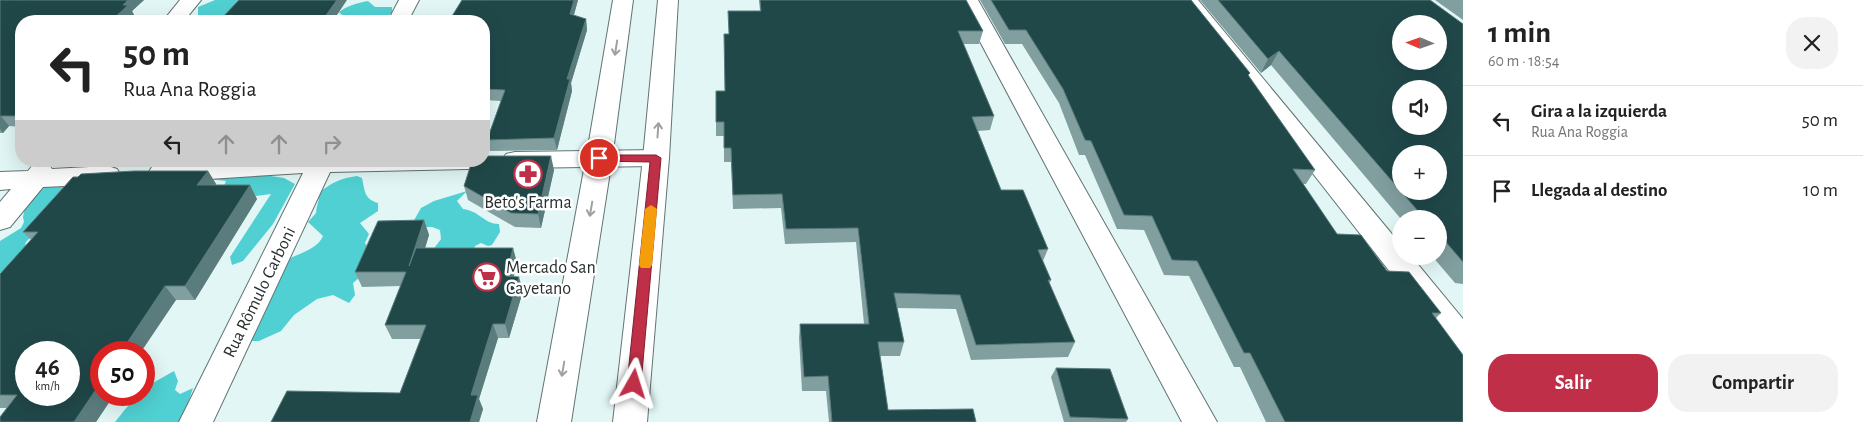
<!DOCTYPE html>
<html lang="es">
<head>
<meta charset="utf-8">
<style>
  body { margin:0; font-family:"Alegreya Sans",sans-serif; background:#f2f2f2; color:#222; height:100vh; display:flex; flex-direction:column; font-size:19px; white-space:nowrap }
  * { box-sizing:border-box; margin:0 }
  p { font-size:16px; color:#767676 }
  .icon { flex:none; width:28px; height:28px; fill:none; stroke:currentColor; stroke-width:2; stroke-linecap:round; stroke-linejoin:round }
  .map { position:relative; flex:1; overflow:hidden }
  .panel { display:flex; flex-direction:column; background:#fff; width:400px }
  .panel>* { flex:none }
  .top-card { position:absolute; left:15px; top:15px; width:475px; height:152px; border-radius:20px; box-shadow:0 5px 20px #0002; background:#fff; color:#222; overflow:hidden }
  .needle { width:32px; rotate:272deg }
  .fabs { position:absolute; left:1392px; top:15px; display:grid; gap:10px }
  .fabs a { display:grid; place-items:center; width:55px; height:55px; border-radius:50%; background:#fff; box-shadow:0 5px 20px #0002; font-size:25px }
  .speed { position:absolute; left:15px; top:341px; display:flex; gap:10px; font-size:25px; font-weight:700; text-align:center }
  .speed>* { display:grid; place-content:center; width:65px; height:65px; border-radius:50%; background:#fff; box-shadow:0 5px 20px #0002; line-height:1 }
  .speed small { font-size:12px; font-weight:400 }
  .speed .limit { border:8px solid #d22; background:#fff; color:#111 }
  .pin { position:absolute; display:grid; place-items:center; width:42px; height:42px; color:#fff; margin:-21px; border:2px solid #fff; border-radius:50%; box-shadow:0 1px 5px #0007 }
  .me { position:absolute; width:55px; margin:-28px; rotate:6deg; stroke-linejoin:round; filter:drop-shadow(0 0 4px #0008) }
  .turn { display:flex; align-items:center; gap:18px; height:105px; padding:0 25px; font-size:22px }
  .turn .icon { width:65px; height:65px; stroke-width:2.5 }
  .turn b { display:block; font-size:35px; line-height:42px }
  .lanes { display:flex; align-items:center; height:48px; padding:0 25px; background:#0003; justify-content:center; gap:25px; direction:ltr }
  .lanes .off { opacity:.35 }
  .round { display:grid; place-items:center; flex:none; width:52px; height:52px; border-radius:20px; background:#f2f2f2 }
  .headline { display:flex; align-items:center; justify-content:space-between; height:85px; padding:0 25px }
  h1 { font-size:30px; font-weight:700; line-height:38px }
  .cta { display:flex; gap:10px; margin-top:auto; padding:10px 25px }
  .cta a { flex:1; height:58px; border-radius:20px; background:#c02f48; color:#fff; font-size:20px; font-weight:700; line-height:58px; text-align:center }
  .cta a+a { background:#f2f2f2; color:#222 }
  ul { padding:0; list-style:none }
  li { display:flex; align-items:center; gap:15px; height:70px; padding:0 25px; border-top:1px solid #e0e0e0 }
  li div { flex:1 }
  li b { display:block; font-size:19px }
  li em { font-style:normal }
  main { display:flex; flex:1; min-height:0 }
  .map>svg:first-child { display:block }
  .forest { fill:#50d0d2 }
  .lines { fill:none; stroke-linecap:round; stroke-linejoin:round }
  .minor-casing { stroke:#627373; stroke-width:2 }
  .secondary-casing { stroke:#627373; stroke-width:2 }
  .minor { fill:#fff; fill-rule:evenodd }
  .secondary { fill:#fff; fill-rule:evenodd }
  .wall { fill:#829fa0 }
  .shaded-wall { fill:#5b7c7d }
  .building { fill:#214849; stroke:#5b7c7d; fill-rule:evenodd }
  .oneway { stroke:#9ea1a1 }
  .route { fill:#c02f48; stroke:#7d1f2f }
  .slow { fill:#f59e0b }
  .labels { text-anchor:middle; stroke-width:5; stroke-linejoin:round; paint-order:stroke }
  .poi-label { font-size:18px; fill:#272f2e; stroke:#fff }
  .street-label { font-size:18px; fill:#272f2e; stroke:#fff }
</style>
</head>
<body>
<main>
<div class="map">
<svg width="1463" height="422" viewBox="0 0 1463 422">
  <rect width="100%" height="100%" fill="#e2f6f6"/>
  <path class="forest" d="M215,0H247L232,21H211L207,17L198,16V7Z
    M368,1L375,7H392V13L380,21H338L342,15L339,12C347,6 357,3 368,1Z
    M161,173L271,176L284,178L295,184L273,224L243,261L232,265L230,257L271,194L256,196L248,187L224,186L226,181Z
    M357,176L362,178C365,191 364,199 378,203V211L360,223L369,234L365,243L369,249L360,277L353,283L355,295L349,303L333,295L317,299L294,315L281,331L259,341H250L286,260C298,254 318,249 323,236L308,222L316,213C316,206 320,200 319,193C330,183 342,178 357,176Z
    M70,182L39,228L26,242L24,251L10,268L0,273V241L21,228L24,222L23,217L26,202L49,184Z
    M467,191L457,201L463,209C480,211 484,224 499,224L500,232L492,245L488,246L481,243L475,246L473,252L432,251L441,239L440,230L432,227H418L413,222L421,208L434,201Z
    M174,371L178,381L175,390L180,394L193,388L182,422H115C123,412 132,399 144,395V392L151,384Z"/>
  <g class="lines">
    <g class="minor-casing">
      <path id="minor" d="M180,0H201L184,21H163Z
        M399,0H419L408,21H388Z
        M958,0H978L1217,422H1182Z
        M1177,0H1198L1401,245V256H1411L1463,319V355L1452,351Z
        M656,150L665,152L669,158L665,164L656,166L515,168L506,166L502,160L506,154L515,152Z
        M217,161H481L477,167L468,169L330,172L213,422H179L303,173L161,182L152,179L148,173L152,167L161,164Z
        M41,163L50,166L52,169L108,166L117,169L121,175L117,181L108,184L43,187L10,227L0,230V202L11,189L0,190V172L28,171L32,166Z"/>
    </g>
    <g class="secondary-casing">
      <path id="secondary" d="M613,0H633L612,159L571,422H537L586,159Z
        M658,0H678L669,158L647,422H613L643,158Z"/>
    </g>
    <use href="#minor" class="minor"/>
    <use href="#secondary" class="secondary"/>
  </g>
  <path class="wall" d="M0,0H144L132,11L134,15L127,21H21V127L9,126L3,133H0Z
    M578,0L574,15L586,19L587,30L571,83L572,91L557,150L490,151L487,140L501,101L484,100V21Z
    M759,0H966L983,31L979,44H963L994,116L990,130L978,131L1001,190L1048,249L1043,261L1051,280L1049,284L1075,342L1068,357L971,360L956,309L897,308L904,342L900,356H880L888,410L976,422H829L826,391H802L799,338L800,324H864L856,242L785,244L781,208L733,209L731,162H724V136H716V91H725L729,34L760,11Z
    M980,0H1191L1249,76L1315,170L1306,184H1303L1337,234L1387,271L1441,313L1436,318L1463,422H1266L1240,367H1234L1189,276L1164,275L1144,230L1117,229L1085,155H1079L1059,103L1022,44H1005Z
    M1200,0H1430L1463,24V284L1455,283L1432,256H1439V219H1401L1271,65L1261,73Z
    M1435,0H1463V20Z
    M106,161H161L108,164Z
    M554,170L541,228L515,227L468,200L464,186Z
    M208,171L216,184L215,185H250L257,199L195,300H176L101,395H114L96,422H0L7,408H0V274L31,240L23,232L78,177Z
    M424,220L429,235L425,248H513L517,263L514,276L523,291L509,338H498L479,399L483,409L479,422H271L400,393L421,339H392L385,325L401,286L362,287L355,272Z
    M1056,368L1128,419L1126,422H1064L1051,377Z"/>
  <path class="shaded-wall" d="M128,0H144L132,11L134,15L127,21H111L123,5Z
    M337,0H347L333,21H322Z
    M574,0H578L571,25L570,14Z
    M586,19L587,30L571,83L572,91L557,150L554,138L567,79Z
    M1279,51L1271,65L1261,73L1268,59Z
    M1,116L9,126L3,133L0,129V117Z
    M551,156L554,170L541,228L538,214Z
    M208,171L216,184L206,198L197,185Z
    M250,185L257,199L195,300L185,286Z
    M424,220L429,235L415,281L409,266Z
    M513,248L517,263L510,291L506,276Z
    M519,277L523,291L509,338L505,324Z
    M165,286L176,300L141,352H121Z
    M493,324L498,338L479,399L483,409L479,422H470L471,395Z
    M101,382V395H114L96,422H74Z"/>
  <path class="building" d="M0,0H128L123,5H128L111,21H21V116H1L0,117Z
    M239,0H337L322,21H219Z
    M462,0H574L570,14L586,19L567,79H570L554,138L487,140L505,90L484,89V21H449Z
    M760,0H966L983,31H958L994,116L972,117L1001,190H1023L1048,249L1038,250L1051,280H1048L1075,342L976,345L960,295L894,293L904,342H878L888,410L973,409L976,422H832L828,376L804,377L800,324H869L858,228L786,229L782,194L733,195L731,148H724V122H716V91H725L724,34H729L728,11H761Z
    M991,0H1191L1250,73L1248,75L1315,170L1293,169L1337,234L1361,235L1387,271L1409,272L1441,313H1432L1463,355V422H1285L1250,353H1244L1197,261L1172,260L1152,216L1124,215L1091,141L1085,140L1063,89L1026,30H1009Z
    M1218,0H1430L1463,24V262L1439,234V219H1425L1279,51L1268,59ZM1401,24H1439V61H1401ZM1401,89H1439V126H1401ZM1401,154H1439V191H1401Z
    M484,156H551L538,214L511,213L464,186L472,161H484Z
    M134,171H208L197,185H250L185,286H165L121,352H101V382L74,422H0V417L17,395H0V274L38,232H23L73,177H78L81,174ZM26,352H69V395H26Z
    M424,220L409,266L416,248H513L506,276L519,277L505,324H493L471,395H478L470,422H271L287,391L400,393L426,325H385L406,272H355L378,221Z
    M1056,368L1110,369L1128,419L1070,417Z"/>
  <defs><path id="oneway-shaft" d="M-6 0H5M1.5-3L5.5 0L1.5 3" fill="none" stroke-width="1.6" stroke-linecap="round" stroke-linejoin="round" transform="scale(1.25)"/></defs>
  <g class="oneway">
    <use href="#oneway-shaft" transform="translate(616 48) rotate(99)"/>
    <use href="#oneway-shaft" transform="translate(658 130) rotate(-86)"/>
    <use href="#oneway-shaft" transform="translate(591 209) rotate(100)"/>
    <use href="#oneway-shaft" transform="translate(563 369) rotate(100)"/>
  </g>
  <path class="route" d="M599,155H656L661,158L641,384L639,389L634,390L629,389L627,384L650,162L595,161L594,158Z"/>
  <path class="slow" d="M651,205L657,209L652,265L650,268H641L639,265L645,209Z"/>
  <defs>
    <g id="pharmacy-ring" transform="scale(1.4375)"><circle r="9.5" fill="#fff" stroke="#c02f48" stroke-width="1.5"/><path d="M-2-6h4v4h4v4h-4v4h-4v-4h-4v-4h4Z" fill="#c02f48"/></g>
    <g id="supermarket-ring" transform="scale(1.4375)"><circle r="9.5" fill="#fff" stroke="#c02f48" stroke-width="1.5"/><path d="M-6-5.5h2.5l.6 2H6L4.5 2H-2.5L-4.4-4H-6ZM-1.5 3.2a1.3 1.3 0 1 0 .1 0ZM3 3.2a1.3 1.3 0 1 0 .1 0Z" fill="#c02f48"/></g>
  </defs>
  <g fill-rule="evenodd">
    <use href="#pharmacy-ring" x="528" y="174"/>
    <use href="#supermarket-ring" x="487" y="277"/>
  </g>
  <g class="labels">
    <g class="poi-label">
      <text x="528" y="208">Beto's Farma</text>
      <text x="506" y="273" text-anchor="start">Mercado San<tspan x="506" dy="21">Cayetano</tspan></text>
    </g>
    <g class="street-label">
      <text transform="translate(259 292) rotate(-64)" y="6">Rua Rômulo Carboni</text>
    </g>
  </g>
</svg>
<div class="fabs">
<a><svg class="needle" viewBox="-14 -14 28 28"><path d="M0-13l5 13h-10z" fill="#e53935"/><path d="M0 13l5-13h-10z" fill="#767676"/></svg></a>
<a><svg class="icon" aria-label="sound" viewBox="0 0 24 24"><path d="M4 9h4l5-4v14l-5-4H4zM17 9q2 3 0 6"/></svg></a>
<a>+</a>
<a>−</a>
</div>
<div class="speed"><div>46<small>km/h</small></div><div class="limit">50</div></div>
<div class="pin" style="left:599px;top:158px;background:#d93025"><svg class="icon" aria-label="arrive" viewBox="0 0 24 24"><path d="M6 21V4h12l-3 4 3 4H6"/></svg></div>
<svg class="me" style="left:634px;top:384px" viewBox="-20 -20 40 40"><path d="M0-17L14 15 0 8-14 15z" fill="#c02f48" stroke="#fff" stroke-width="4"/></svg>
<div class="top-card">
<div class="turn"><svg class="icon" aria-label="left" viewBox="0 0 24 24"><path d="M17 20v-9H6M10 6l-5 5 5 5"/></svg><div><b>50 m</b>Rua Ana Roggia</div></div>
<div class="lanes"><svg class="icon" aria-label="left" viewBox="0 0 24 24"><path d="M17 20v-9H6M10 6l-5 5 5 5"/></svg><svg class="icon off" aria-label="ahead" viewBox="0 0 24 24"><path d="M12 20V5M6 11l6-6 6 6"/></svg><svg class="icon off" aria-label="ahead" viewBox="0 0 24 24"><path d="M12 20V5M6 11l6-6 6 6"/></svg><svg class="icon off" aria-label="right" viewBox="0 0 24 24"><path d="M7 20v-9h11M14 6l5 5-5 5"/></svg></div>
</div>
</div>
<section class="panel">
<div class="headline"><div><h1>1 min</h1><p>60 m · 18:54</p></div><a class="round"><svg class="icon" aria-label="close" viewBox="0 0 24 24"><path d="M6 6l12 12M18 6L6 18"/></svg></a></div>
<ul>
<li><svg class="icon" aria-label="left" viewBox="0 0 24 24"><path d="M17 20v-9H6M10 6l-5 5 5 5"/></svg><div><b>Gira a la izquierda</b><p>Rua Ana Roggia</p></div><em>50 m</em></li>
<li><svg class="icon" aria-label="arrive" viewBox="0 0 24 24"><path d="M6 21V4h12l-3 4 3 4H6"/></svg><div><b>Llegada al destino</b></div><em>10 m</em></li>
</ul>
<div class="cta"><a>Salir</a><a>Compartir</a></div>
</section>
</main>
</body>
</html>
